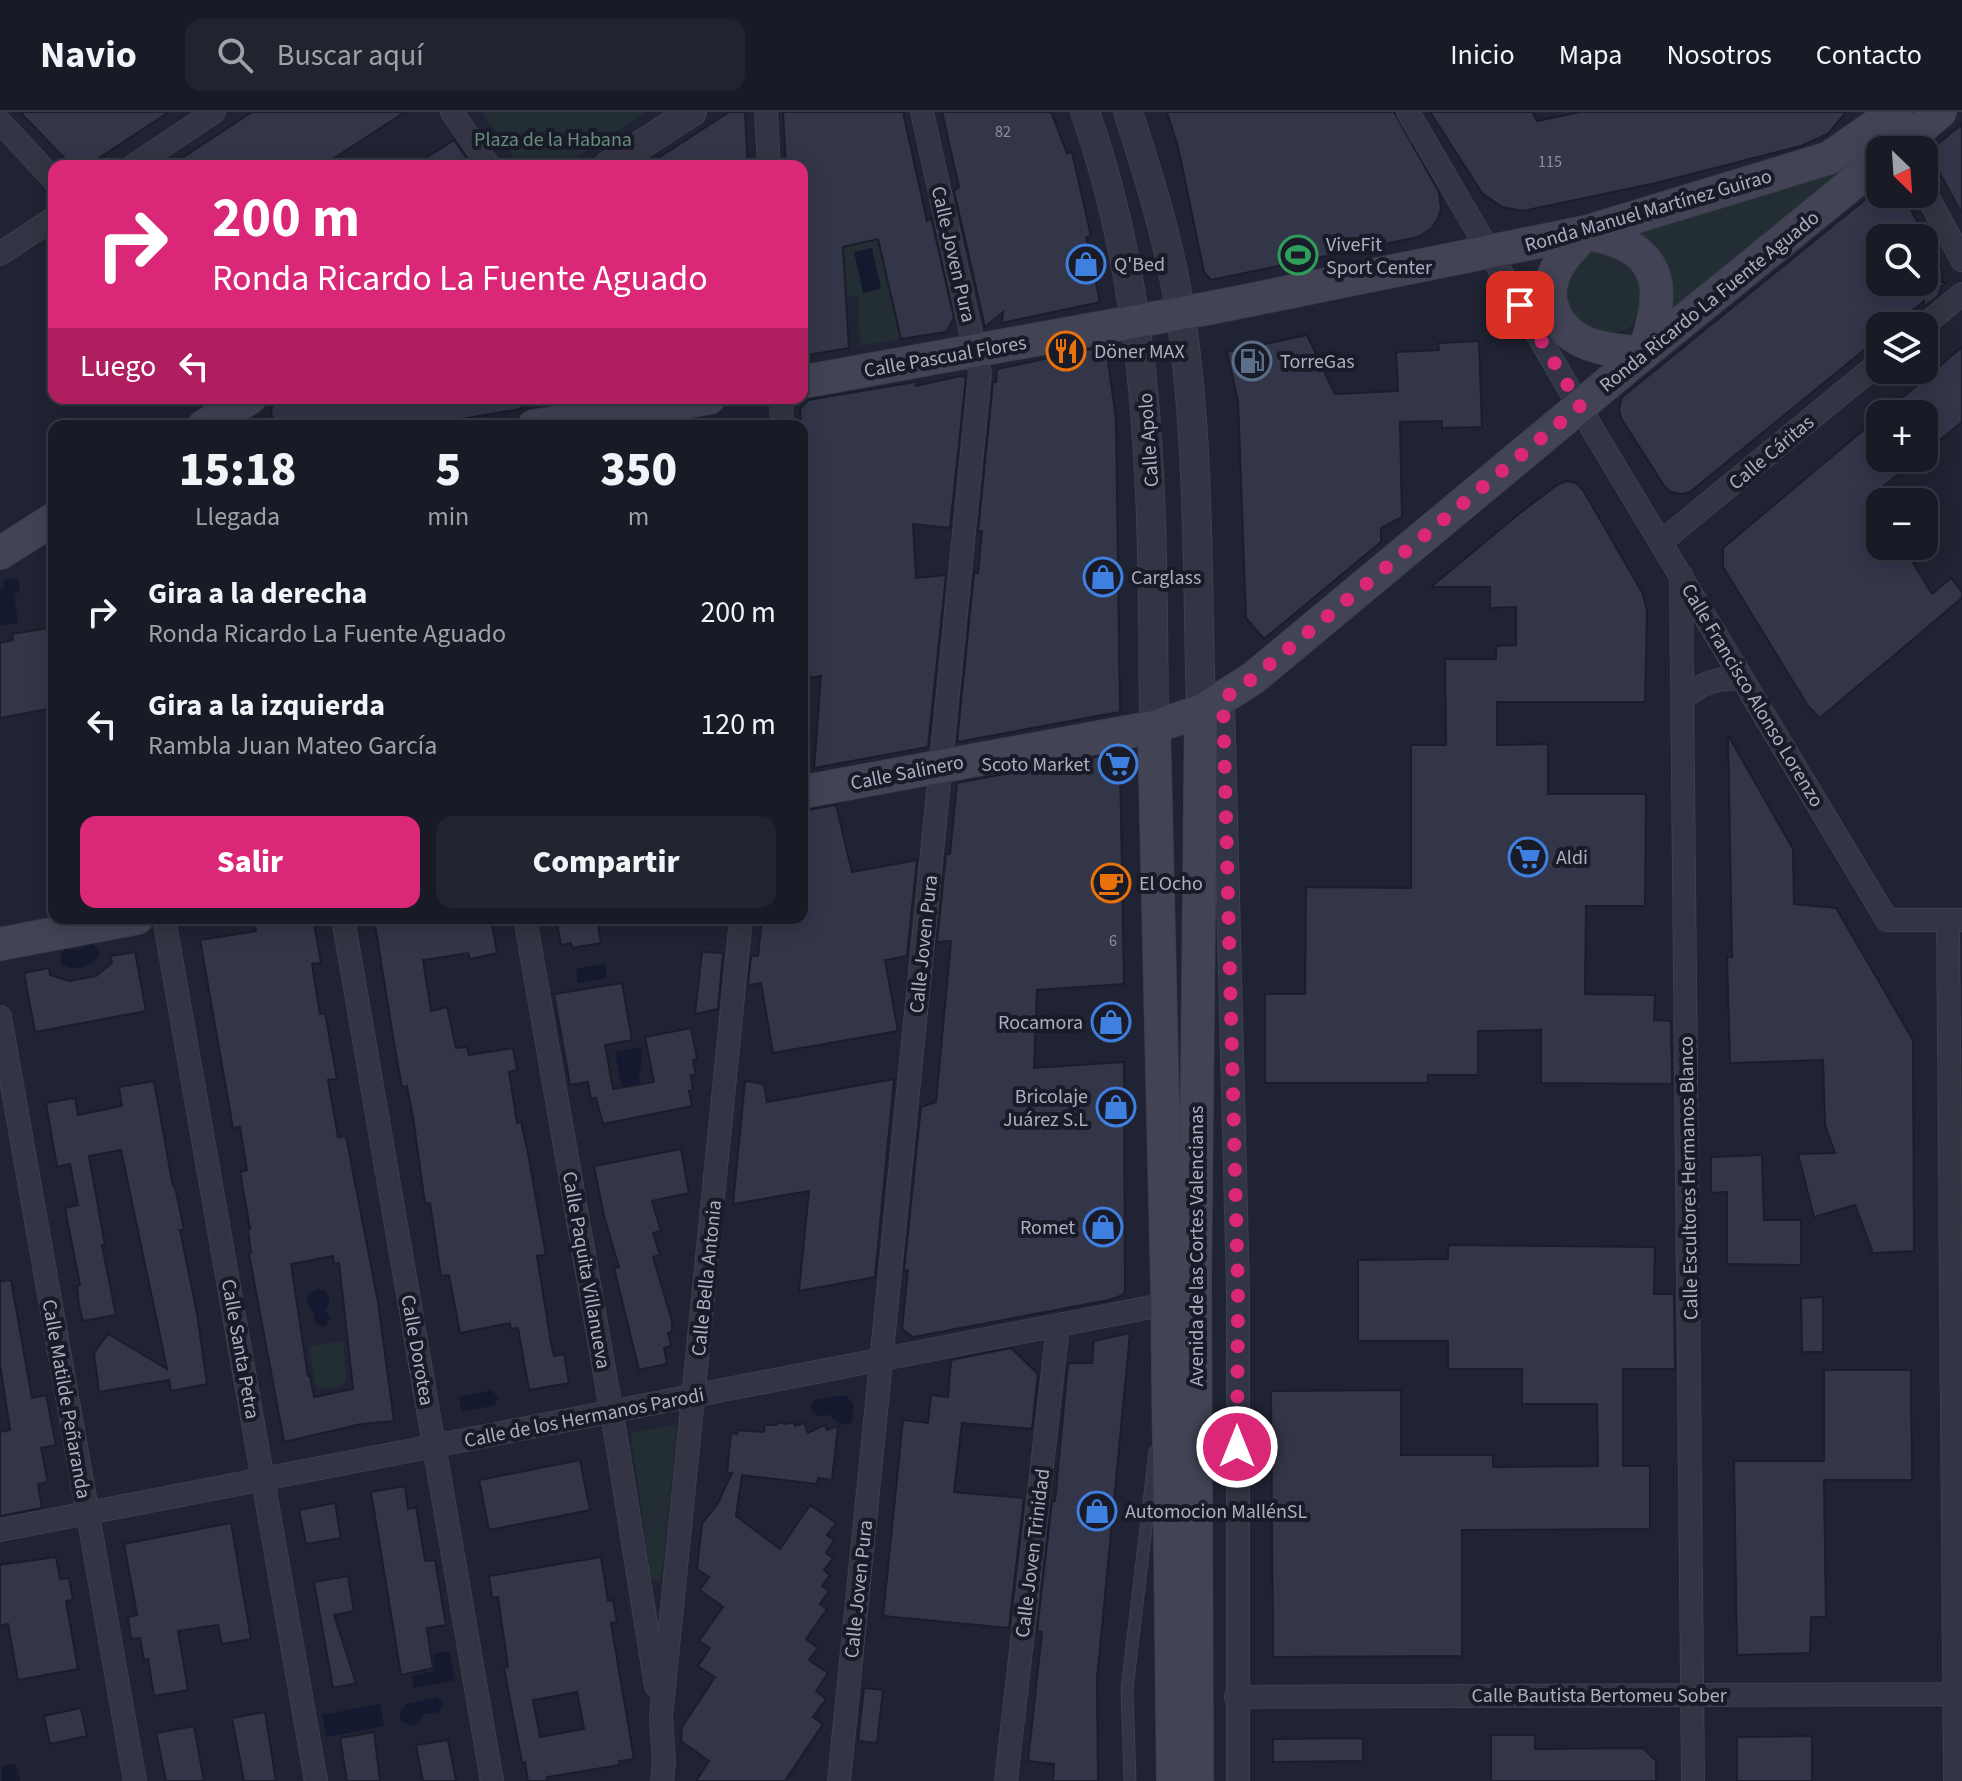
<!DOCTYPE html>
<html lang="es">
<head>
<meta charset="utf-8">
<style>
  body { margin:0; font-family:"Source Sans 3",sans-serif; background:#21232e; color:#f1f3f6; height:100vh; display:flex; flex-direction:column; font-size:30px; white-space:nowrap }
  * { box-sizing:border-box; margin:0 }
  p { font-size:26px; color:#9fa1a7 }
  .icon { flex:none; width:44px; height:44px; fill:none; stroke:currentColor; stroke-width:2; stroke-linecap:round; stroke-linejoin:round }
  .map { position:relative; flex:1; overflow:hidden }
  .drawer { position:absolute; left:48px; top:308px; width:760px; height:504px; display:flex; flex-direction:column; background:#181a26; border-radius:16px; box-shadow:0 4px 20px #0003,0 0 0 2px #363843 }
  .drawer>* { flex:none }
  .top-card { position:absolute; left:48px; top:48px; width:760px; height:244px; border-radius:16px; box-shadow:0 4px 20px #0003,0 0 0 2px #363843; background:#db2777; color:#fff; overflow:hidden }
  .needle { width:52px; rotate:155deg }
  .fabs { position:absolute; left:1866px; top:24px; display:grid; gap:16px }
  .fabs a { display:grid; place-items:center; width:72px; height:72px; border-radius:16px; background:#181a26; box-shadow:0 4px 20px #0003,0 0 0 2px #363843; font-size:40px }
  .pin { position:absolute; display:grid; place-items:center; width:68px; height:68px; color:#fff; margin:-34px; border-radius:16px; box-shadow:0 4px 12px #0006 }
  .me { position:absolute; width:88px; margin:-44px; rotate:0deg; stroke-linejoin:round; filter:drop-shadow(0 0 6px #0008) }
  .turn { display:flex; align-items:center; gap:28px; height:168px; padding:0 32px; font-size:36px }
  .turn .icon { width:104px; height:104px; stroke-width:2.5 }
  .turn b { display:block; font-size:56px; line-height:68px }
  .then { display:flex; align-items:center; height:76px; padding:0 32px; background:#0003; gap:16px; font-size:30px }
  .eta { display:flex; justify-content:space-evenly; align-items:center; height:136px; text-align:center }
  .eta b { font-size:48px; font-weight:800; line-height:56px }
  .button { display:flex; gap:16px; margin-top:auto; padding:16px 32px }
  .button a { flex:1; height:92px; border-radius:16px; background:#db2777; color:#fff; font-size:32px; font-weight:800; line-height:92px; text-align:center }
  .button a+a { background:#21232e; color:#f1f3f6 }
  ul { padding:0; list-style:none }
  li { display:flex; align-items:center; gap:24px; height:112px; padding:0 32px }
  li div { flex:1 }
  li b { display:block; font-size:30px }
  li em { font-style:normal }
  header { display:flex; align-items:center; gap:48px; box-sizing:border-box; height:112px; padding:0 40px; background:#181a26; border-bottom:2px solid #363843 }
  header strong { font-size:38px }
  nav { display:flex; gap:44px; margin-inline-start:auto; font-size:28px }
  .search { width:560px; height:72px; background:#21232e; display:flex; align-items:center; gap:20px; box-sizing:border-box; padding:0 28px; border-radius:16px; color:#9fa1a7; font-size:30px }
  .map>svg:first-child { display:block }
  .green { fill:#222d34 }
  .water { fill:#15192f }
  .building { fill:#333649; stroke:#1b1d2a; stroke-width:2; fill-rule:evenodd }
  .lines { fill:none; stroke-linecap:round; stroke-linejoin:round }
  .service-casing { stroke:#3d3f4d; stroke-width:13 }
  .minor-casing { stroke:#3d3f4d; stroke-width:24 }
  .tertiary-casing { stroke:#3d3f4d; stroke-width:30 }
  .secondary-casing { stroke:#3d3f4d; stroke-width:34 }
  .service { stroke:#333544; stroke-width:11 }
  .minor { stroke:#333544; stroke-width:22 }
  .tertiary { stroke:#333544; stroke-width:28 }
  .secondary { stroke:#424456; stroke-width:32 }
  .route { stroke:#db2777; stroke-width:14; stroke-dasharray:0 25.2 }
  .labels { text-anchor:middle; stroke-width:8; stroke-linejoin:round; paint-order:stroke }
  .number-label { font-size:16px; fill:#8c8fa1 }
  .park-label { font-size:20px; fill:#688e7b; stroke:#191b28 }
  .street-label { font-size:20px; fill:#adafc1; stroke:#191b28 }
  .poi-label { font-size:20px; fill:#adafc1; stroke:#191b28; text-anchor:start }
</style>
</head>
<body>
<header>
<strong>Navio</strong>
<div class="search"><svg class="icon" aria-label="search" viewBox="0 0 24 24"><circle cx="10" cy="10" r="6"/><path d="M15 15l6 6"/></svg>Buscar aquí</div>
<nav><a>Inicio</a><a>Mapa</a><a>Nosotros</a><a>Contacto</a></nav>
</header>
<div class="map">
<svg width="1962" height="1669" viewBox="0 0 1962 1669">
  <rect width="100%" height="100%" fill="#202333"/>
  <path class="green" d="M482,0H647L563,54H520Z
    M1845,54L1846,57L1664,204L1623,118C1699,101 1773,84 1845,54Z
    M878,127L901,227L860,234L858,184L847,185L843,135Z
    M1609,137L1644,166C1638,222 1633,225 1578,217L1559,177L1586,140Z
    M343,1229L347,1269L340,1275L320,1276L315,1271L309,1234Z
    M674,1313L677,1316L662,1464L657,1470L651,1466L631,1323L633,1320Z"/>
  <path class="water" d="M872,136L881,177L863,181L854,140Z
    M18,466L20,480L14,482L18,511L0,514V477L5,476L3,468Z
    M90,832L97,835L100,841C93,855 74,861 61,852L60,843L65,837L79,838Z
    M605,851L607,866L578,871L576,857Z
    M641,935C644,950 637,960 640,975L622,978L615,940Z
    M317,1177L325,1178L330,1187L326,1199L330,1208L324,1215L315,1211L314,1201L306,1190L309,1181Z
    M492,1278L498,1286L495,1293L462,1300L459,1285Z
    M846,1283L854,1293L852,1310L848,1313L838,1311L829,1303L818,1304L813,1301L811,1295L814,1288Z
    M449,1539L455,1568L414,1576L412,1564L434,1559V1542Z
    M437,1585L443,1591L440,1600L424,1602L419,1610L412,1614L402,1610L399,1602L406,1592Z
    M380,1592L384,1614L327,1625L322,1603Z
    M12,1652L16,1653L20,1669H2V1654Z"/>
  <path class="building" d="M20,0H169L87,54H72Z
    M252,0H405L322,54H170Z
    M729,0H745L748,54H646Z
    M783,0H903L927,109L931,105L954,206L946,220L901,227L878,127L843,135L849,236L802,244V54H786Z
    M942,0H1051L1067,41L1072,40L1091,124L1086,125L1100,190L1002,211L1003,200L985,215L954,79L959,75Z
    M1167,0H1394L1439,80L1441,96L1438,106L1432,116L1418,125L1211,168L1204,160L1178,35Z
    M1430,0H1532L1537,9L1580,0H1846L1828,22L1801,34L1656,71L1523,99L1502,95L1482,81Z
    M1962,12V102L1928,40Z
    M454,28L472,54H414Z
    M1872,82H1901L1907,90L1942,158V170H1947L1941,175L1938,184L1924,195V189L1893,214H1880V225L1690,380L1682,382L1671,380L1665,375L1621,306L1619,299L1621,286ZM1880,126H1924V170H1880Z
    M1307,223L1335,282L1398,279L1396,240L1439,238L1438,231L1479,229L1482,315L1442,316V309L1400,310L1402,405L1381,416V430L1264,527L1246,506L1238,289L1227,240Z
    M1106,234L1116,307L1120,600L957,630L974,461H978L982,419H978L993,270H996L997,257Z
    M1962,235V310L1924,341V302H1883Z
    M961,264L966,265L950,416L913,412L916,466L946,463L928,635L814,656L821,564L802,567L804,371L800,297L808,288L921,269L915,274Z
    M276,286H520L521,297L420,314H273L271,297Z
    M1880,304V346H1918L1872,384L1880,397V434H1903L1932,482L1951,466L1962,480V486L1820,606L1808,594L1723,455V436Z
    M1566,369L1576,371L1583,378L1643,482L1647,499L1645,590H1497V633L1548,632V682H1646L1645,794H1586L1585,882L1655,883L1654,908L1671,909L1672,972L1541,971V918L1478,919V963H1428V971H1265V882H1305L1306,775L1411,776V633H1446L1445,547H1496V534L1516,533V495L1490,496V475H1431L1520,401L1557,373Z
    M54,515V596L0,606V531L13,528L12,522Z
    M1728,623L1793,737L1794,792L1836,796L1913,928L1914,1139L1873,1141L1855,1093L1814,1105L1798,1042L1835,1041L1825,1013L1823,948L1730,951L1727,845H1732Z
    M1116,641L1120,646L1124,872L1037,878L1034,956L1124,950L1125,1178L1123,1183L1109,1188L913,1225L902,1217L908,1158L904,1159L921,995L936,990L951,829L937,830L946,742H950L957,671Z
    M836,693L852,760L917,748L907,844L885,848L898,919L773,941L761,871L748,873L751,844H758L762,806H802V699Z
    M296,806H313L321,851L312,852L320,902L325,901L337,967L328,968L338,1025L346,1024L378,1190L394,1309L361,1312L284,1330L249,1142L251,1141L248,1118L250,1117L240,1060L247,1058L240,1015L233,1016L200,828L256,819L255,813ZM333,1144L334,1152L339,1151L353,1277L314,1285L310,1264H308L291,1152Z
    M374,806H491L497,841L470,847L468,841L423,848L431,899L447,895L456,936L467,935L469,943L513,936L517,958L509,960L517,1011L521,1010L528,1041L546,1143L537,1144L551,1231L554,1244L564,1242L569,1271L529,1278L518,1216L511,1217L510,1211L460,1221L449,1163L441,1164L430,1091L425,1092L413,1005L407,974L402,975L395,937Z
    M556,806H597L601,831L572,836L571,831L561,833Z
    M135,840L146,899L35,920L24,861L49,856L50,863L69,869L96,864L112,851L110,844Z
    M702,840L723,841L718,897L695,902Z
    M622,871L632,928L605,933L613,977L654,970L645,925L691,916L697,947L693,948L696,963H691L693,978L689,979L692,994L603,1012L596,986L591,987L588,970L570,973L554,882Z
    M894,967L875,1165L799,1179L809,1079L733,1092L745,969L764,972L767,990Z
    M154,969L173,1074H175L184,1118H180L197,1201L207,1272L171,1279L169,1268L99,1280L94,1241L108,1222L167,1257L121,1038L89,1044L105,1133H102L116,1203L83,1209L79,1193L77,1174L80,1173L65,1096L78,1093L70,1052L57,1055L46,991L75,986L78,1003L122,994L119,975Z
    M681,1037L689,1081L652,1089L661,1119L653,1121L660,1143L653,1145L672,1209V1220L668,1221L671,1234L664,1236L667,1252L639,1258L614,1156L619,1155L604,1104L594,1054Z
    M1762,1043L1764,1108H1801V1153L1727,1152V1080L1711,1081V1045Z
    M1448,1133L1655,1135L1654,1182H1674L1675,1257H1623V1354H1650V1417L1462,1418V1544L1273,1545L1271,1279L1401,1278V1343H1493V1355L1598,1354L1597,1292H1522V1257H1448V1229H1358V1148L1448,1147Z
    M11,1168L32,1286L46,1283L56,1333L41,1336L48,1370L38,1372L42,1396L0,1404V1320L10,1318L0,1252V1169Z
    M1823,1185V1240H1802L1801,1186Z
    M1130,1221L1097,1568L1098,1669H1053L1054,1652L1028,1649L1042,1520L1037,1519L1052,1389H1055L1067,1260L1069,1251H1092L1094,1229Z
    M1011,1236L1038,1262L1032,1317L962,1311L954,1380L1024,1386L1009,1516L883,1504L903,1308L928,1311L931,1283L948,1285L951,1248Z
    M1824,1258H1911L1912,1368H1824L1826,1505H1811L1810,1541L1737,1543L1734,1349H1824Z
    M777,1310L787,1312L793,1310L795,1314L804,1311L808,1321L825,1313L827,1318L838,1314L832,1368L818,1366L817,1372L742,1363L736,1404L780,1437L810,1393L836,1411L827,1423L834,1428L826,1441L833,1446L824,1458L830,1463L822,1474L829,1479L820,1492L827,1497L806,1527L818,1536L809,1548L828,1561L816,1579L826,1587L813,1605L823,1612L785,1669H696L709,1649L681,1629L682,1615L715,1565L698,1554L710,1536L699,1529L723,1495L700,1478L709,1465L697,1457L702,1412L718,1391L732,1361H727L731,1321L737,1322V1318L764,1320L765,1313H777Z
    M580,1348L590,1398L489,1418L479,1368Z
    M405,1374L408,1397L416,1395L425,1449L435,1448L446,1513L427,1516L433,1556L401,1563L371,1380Z
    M335,1391L341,1426L306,1432L299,1398Z
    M231,1411L251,1527L222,1532L218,1513L178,1519L188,1578L154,1584L148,1547L144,1548L140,1526L131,1527L128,1505L137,1503L124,1432Z
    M56,1445L60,1467L69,1466L73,1488L66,1489L78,1557L18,1568L8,1512L0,1514V1453Z
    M601,1445L608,1489L613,1488L617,1510L611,1511L634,1647L619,1649L620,1653L547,1665V1669H528L525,1650L522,1651L504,1556L508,1555L498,1485L492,1486L489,1464ZM577,1580L584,1617L540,1625L533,1588Z
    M348,1464L354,1499L334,1503L356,1571L333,1576L314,1470Z
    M864,1576L883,1578L877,1631L858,1629Z
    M81,1596L87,1624L50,1632L44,1604Z
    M265,1600L276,1669H244L232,1606Z
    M194,1614L204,1669H166L156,1621Z
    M374,1620L380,1669H347L340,1626Z
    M1491,1623H1535V1637L1643,1636L1656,1649V1669H1491Z
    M1812,1624V1669H1737V1625Z
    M1363,1626V1649L1273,1650V1627Z
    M448,1628L456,1669H423L416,1633Z"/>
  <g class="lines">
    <g class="service-casing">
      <path id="service" d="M1130,1669L1127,1577L1155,1339"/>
    </g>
    <g class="minor-casing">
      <path id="minor" d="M452,0L489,54
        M766,0L769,54
        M1408,0L1593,318L1887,808H1962
        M0,10L54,68
        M133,54L214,0
        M1924,78L1962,148
        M0,142L54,106
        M1923,214L1962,182
        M781,286L782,314
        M1661,430L1880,250
        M1681,463L1693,1669
        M1223,587L1238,1178V1669
        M1683,587C1702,571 1719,564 1743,568
        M164,806L316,1669
        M343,806L492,1669
        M525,806L618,1337L656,1574
        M1948,808L1955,1669
        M0,905L135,1669
        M0,1418L1167,1192
        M1236,1585L1962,1582
        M662,1669L664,1650L661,1605L741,806
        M839,1669L980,261L922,0
        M1006,1669L1058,1214"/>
    </g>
    <g class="tertiary-casing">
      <path id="tertiary" d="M1085,0C1156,200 1152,406 1154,615
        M1128,0C1150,67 1171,136 1181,205C1200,335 1197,468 1201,599
        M608,54L692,0"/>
    </g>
    <g class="secondary-casing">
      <path id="secondary" d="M1894,38L1940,0
        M1586,120C1603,125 1624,129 1638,141C1669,166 1654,209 1644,241C1608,238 1567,236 1553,197C1548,185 1550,172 1555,160C1561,145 1576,132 1586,120Z
        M802,270L1215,195L1586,120L1829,46L1895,0
        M204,314L250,286
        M534,314L709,286
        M0,441L54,407
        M1154,615L1167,1171L1173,1669
        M802,680L1154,615L1201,599L1252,567L1644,241L1880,49
        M0,832L137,806
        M1197,1669L1195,1167L1201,599"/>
    </g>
    <use href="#service" class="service"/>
    <use href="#minor" class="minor"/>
    <use href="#tertiary" class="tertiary"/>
    <use href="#secondary" class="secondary"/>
  </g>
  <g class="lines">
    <path class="route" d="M1237,1335L1238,1178L1223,587L1252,567L1580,294L1520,193"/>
  </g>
  <defs>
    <g id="stadium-ring" transform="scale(2)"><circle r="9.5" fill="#191b28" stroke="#2e9e5b" stroke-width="1.5"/><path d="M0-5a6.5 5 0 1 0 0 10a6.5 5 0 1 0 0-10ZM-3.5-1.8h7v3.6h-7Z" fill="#2e9e5b"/></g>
    <g id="shop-ring" transform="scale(2)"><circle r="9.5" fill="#191b28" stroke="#3f7fe0" stroke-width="1.5"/><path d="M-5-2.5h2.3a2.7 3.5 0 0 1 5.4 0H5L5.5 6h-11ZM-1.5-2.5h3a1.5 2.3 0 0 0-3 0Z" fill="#3f7fe0"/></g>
    <g id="restaurant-ring" transform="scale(2)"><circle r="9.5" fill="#191b28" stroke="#e8710a" stroke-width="1.5"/><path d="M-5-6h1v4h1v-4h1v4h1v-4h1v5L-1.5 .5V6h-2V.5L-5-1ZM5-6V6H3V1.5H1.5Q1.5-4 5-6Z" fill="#e8710a"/></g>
    <g id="fuel-ring" transform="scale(2)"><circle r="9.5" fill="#191b28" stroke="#5c6f8a" stroke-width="1.5"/><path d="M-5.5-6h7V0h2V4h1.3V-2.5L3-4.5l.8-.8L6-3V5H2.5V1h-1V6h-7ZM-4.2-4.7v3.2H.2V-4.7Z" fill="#5c6f8a"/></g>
    <g id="supermarket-ring" transform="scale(2)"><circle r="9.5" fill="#191b28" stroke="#3f7fe0" stroke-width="1.5"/><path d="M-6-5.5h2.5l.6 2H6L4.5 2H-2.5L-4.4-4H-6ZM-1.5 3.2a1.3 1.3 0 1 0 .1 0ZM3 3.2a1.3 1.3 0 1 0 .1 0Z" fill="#3f7fe0"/></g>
    <g id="cafe-ring" transform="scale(2)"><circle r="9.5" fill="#191b28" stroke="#e8710a" stroke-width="1.5"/><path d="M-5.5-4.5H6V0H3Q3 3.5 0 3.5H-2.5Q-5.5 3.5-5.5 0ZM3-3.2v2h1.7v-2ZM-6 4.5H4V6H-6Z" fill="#e8710a"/></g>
  </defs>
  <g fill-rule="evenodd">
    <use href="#stadium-ring" x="1298" y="143"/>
    <use href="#shop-ring" x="1086" y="152"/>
    <use href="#restaurant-ring" x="1066" y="239"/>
    <use href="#fuel-ring" x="1252" y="249"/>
    <use href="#shop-ring" x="1103" y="465"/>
    <use href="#supermarket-ring" x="1118" y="652"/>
    <use href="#supermarket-ring" x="1528" y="745"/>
    <use href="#cafe-ring" x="1111" y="771"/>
    <use href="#shop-ring" x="1111" y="910"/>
    <use href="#shop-ring" x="1116" y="995"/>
    <use href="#shop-ring" x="1103" y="1115"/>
    <use href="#shop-ring" x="1097" y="1399"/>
  </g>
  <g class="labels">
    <g class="number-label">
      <text x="1003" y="25">82</text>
      <text x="1550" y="55">115</text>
      <text x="1113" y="834">6</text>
    </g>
    <g class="park-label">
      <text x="553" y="34">Plaza de la Habana</text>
    </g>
    <g class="street-label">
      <text transform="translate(1648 98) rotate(-16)" y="7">Ronda Manuel Martínez Guirao</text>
      <text transform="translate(954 142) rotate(77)" y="7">Calle Joven Pura</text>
      <text transform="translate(1709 189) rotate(-39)" y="7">Ronda Ricardo La Fuente Aguado</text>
      <text transform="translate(945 244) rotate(-10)" y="7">Calle Pascual Flores</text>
      <text transform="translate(1148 328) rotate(-94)" y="7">Calle Apolo</text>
      <text transform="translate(1771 340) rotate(-40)" y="7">Calle Cáritas</text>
      <text transform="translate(1753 583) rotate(59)" y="7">Calle Francisco Alonso Lorenzo</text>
      <text transform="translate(907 660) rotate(-11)" y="7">Calle Salinero</text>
      <text transform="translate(923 832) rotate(-84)" y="7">Calle Joven Pura</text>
      <text transform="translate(1688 1066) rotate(-91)" y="7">Calle Escultores Hermanos Blanco</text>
      <text transform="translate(1196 1134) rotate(-90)" y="7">Avenida de las Cortes Valencianas</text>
      <text transform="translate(587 1158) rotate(80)" y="7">Calle Paquita Villanueva</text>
      <text transform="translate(706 1166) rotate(-84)" y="7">Calle Bella Antonia</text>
      <text transform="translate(241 1237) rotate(80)" y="7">Calle Santa Petra</text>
      <text transform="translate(418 1238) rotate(80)" y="7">Calle Dorotea</text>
      <text transform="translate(67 1287) rotate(80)" y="7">Calle Matilde Peñaranda</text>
      <text transform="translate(584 1305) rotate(-11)" y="7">Calle de los Hermanos Parodi</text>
      <text transform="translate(1032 1441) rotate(-83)" y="7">Calle Joven Trinidad</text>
      <text transform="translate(858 1477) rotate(-84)" y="7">Calle Joven Pura</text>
      <text x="1599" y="1590">Calle Bautista Bertomeu Sober</text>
    </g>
    <g class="poi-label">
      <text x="1326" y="139">ViveFit<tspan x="1326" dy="23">Sport Center</tspan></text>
      <text x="1114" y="159">Q'Bed</text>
      <text x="1094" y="246">Döner MAX</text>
      <text x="1280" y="256">TorreGas</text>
      <text x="1131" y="472">Carglass</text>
      <text x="1090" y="659" text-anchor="end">Scoto Market</text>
      <text x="1556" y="752">Aldi</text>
      <text x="1139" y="778">El Ocho</text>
      <text x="1083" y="917" text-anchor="end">Rocamora</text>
      <text x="1088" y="991" text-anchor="end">Bricolaje<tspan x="1088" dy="23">Juárez S.L</tspan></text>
      <text x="1075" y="1122" text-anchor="end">Romet</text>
      <text x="1125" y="1406">Automocion MallénSL</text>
    </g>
  </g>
</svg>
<div class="fabs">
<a><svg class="needle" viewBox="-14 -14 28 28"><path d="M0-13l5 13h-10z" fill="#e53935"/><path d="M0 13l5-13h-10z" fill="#9fa1a7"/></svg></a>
<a><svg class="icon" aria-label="search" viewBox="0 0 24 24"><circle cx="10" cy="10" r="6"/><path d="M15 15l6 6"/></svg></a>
<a><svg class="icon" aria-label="layers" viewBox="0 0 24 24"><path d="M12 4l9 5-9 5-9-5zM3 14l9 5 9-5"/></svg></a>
<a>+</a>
<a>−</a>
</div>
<div class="pin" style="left:1520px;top:193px;background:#d93025"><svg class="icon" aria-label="arrive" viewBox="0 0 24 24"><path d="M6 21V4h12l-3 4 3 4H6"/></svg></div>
<svg class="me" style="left:1237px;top:1335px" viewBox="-20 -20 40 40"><circle r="17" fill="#db2777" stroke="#fff" stroke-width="3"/><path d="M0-11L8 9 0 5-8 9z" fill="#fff"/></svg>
<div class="top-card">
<div class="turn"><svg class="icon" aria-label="right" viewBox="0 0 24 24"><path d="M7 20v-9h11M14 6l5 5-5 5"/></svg><div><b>200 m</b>Ronda Ricardo La Fuente Aguado</div></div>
<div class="then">Luego<svg class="icon" aria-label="left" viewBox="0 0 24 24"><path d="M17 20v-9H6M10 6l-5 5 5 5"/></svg></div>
</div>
<section class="drawer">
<div class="eta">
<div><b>15:18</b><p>Llegada</p></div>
<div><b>5</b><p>min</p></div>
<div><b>350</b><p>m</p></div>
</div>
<ul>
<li><svg class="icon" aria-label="right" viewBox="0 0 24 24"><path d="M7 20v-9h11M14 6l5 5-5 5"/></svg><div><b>Gira a la derecha</b><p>Ronda Ricardo La Fuente Aguado</p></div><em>200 m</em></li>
<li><svg class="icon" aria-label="left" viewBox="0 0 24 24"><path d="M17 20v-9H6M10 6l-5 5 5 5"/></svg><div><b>Gira a la izquierda</b><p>Rambla Juan Mateo García</p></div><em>120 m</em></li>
</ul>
<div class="button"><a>Salir</a><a>Compartir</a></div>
</section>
</div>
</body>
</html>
